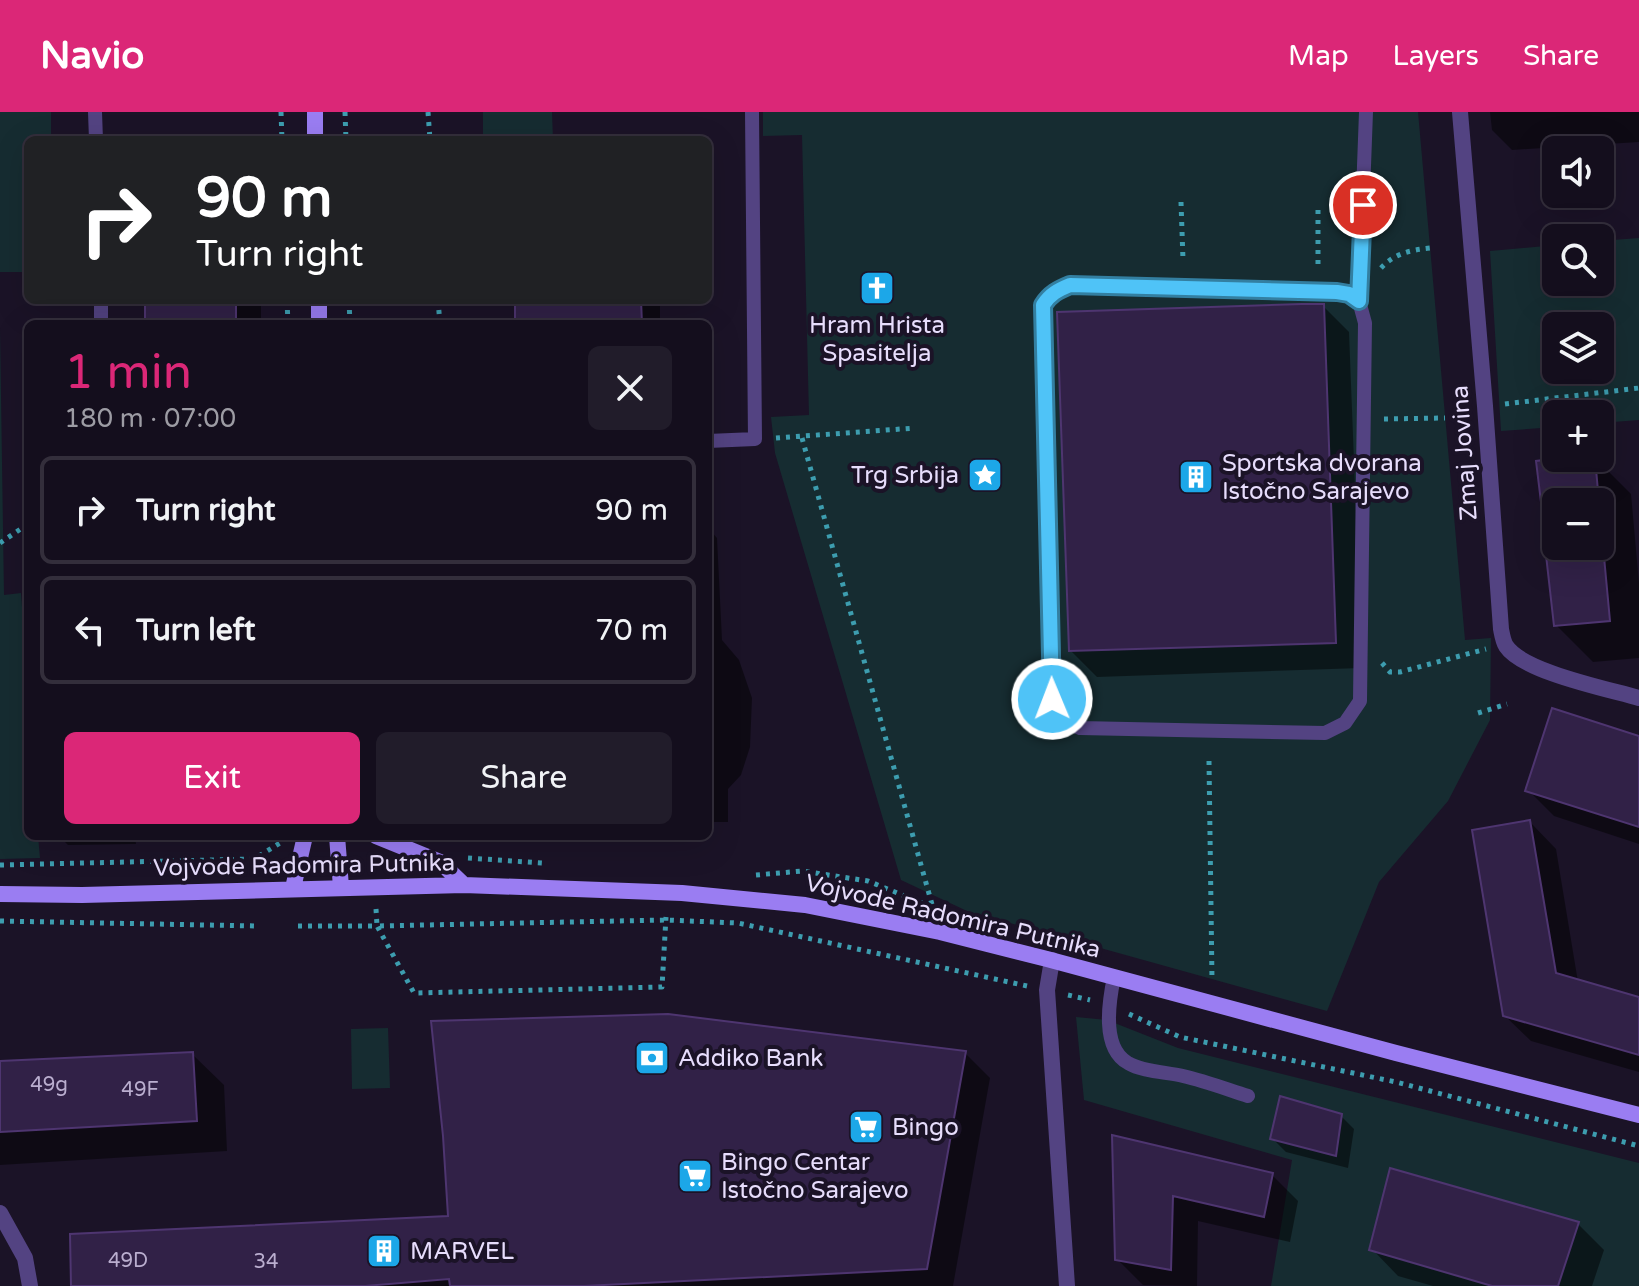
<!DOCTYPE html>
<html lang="en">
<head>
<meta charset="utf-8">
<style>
  body { margin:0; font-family:"Varela Round",sans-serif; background:#211c2a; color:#f1f3f6; height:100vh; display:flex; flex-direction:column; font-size:30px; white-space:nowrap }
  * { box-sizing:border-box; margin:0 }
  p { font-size:26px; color:#9d9ca4 }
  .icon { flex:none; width:44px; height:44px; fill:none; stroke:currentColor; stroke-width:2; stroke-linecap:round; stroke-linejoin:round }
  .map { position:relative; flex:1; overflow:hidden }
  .details { position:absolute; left:24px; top:208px; width:688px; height:520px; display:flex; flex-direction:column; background:#140e1d; border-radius:12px; box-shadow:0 8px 32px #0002,0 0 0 2px #332e3b }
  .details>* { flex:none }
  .guide { position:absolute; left:24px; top:24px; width:688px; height:168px; border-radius:12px; box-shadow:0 8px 32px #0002,0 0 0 2px #332e3b; background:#202124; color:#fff; overflow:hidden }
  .buttons { position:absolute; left:1542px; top:24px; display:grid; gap:16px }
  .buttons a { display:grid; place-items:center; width:72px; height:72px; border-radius:12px; background:#140e1d; box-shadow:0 8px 32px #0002,0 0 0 2px #332e3b; font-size:40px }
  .pin { position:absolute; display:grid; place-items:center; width:68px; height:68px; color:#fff; margin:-34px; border:4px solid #fff; border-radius:50%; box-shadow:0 2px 8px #0007 }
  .me { position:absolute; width:88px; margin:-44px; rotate:359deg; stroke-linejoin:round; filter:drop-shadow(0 0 6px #0008) }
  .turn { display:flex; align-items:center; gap:28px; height:168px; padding:0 40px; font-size:36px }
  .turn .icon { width:104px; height:104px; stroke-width:2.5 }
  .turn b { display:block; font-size:56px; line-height:68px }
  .round { display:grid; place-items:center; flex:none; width:84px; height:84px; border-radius:12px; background:#211c2a }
  .overview { display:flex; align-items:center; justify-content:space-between; height:136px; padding:0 40px }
  h1 { font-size:48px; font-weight:600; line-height:60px; color:#db2777 }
  .cta { display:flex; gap:16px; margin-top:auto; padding:16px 40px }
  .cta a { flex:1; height:92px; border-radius:12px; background:#db2777; color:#fff; font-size:32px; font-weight:600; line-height:92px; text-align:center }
  .cta a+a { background:#211c2a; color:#f1f3f6 }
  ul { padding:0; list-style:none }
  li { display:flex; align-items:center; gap:24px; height:108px; margin:0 16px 12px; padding:0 24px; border:4px solid #332e3b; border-radius:12px }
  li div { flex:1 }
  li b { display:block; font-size:30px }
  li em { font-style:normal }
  header { display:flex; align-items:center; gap:48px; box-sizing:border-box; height:112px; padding:0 40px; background:#db2777; color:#fff }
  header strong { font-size:38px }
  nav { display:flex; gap:44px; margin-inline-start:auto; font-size:28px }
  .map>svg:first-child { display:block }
  .green { fill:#162c31; fill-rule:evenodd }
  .shadow { fill:#0007; fill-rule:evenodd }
  .building { fill:#312147; stroke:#4e3570; stroke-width:2 }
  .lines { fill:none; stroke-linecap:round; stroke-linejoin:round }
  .path { stroke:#3d9daf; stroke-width:5; stroke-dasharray:4 6; stroke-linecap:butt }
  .lane { stroke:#534382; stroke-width:14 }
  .street { stroke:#534382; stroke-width:16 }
  .secondary { stroke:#9a7df2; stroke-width:16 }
  .route-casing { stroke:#337fa1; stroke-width:20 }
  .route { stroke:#4fc3f7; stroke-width:14 }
  .labels { text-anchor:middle; stroke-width:8; stroke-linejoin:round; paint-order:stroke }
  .number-label { font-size:20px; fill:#baaecf }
  .poi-label { font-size:24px; fill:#e7ddfc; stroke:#1b1327; text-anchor:start }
  .street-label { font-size:24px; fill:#e7ddfc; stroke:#1b1327 }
</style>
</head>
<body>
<header>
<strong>Navio</strong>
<nav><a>Map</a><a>Layers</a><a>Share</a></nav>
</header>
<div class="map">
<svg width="1639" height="1174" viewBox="0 0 1639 1174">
  <rect width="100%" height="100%" fill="#1b1327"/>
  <path class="green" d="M0,0H51V28H28V160H0Z
    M483,0H552L553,28H483Z
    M763,0H1418L1465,528L1491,526L1490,608L1448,689L1379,770L1327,899L967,799L901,768L775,341L771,305L809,303L802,23L763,24Z
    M1639,126V308L1600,311V302H1556V315L1501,319L1490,139L1556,133V170H1600V129ZM1556,214H1600V258H1556Z
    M0,216L4,483L21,481L28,578V724H38L40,746L0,747Z
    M1076,905L1107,908L1178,936L1639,1051V1174H1271L1292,1048L1084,988Z
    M388,916L390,976L352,977L351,917Z"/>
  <path class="shadow" d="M1490,0H1639V30L1512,38L1492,18Z
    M147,188H261V212H147Z
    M508,188H660V212H517V193Z
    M1323,194L1349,220L1362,556L1097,565L1071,539Z
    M1580,346H1595L1631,382L1639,471V546L1593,550L1556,513L1538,350ZM1556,390H1600V434H1556Z
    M708,416L717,426L722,528L739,548L752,586L750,635L741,663L728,677V710H708Z
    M1639,626V732L1554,704L1528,678Z
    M1530,710L1556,737L1578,870L1639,887V960L1531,929L1504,903Z
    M59,724H135L136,732L68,733Z
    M965,941L990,966L953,1174H73L450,1106Z
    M192,942L224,973L227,1039L0,1053V951Z
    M1341,1004L1354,1017L1348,1056L1286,1040L1272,1026Z
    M1114,1025L1272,1063L1298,1089L1290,1130L1198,1109L1197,1174L1143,1173L1117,1147Z
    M1578,1112L1604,1138L1592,1174H1433L1398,1164L1372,1137Z"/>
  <path class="building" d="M145,188H236V212H145Z
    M515,188H641L642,212H515Z
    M1302,192H1324L1336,531L1069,539L1057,200Z
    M1562,346H1595L1599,390H1541L1536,349Z
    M1545,434H1603L1610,509L1554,514Z
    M1552,596L1639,624V715L1525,679Z
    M1530,708L1556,861L1639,885V943L1503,904L1472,718Z
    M668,902L966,939L927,1157L584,1174H450L449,1167L365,1174H71L70,1122L448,1104L443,1024L431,909Z
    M193,940L197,1009L0,1020V949Z
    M1280,984L1342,1002L1336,1044L1270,1027Z
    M1112,1023L1273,1061L1264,1105L1173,1084L1171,1158L1115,1148Z
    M1390,1056L1579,1110L1558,1174H1492L1369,1138Z"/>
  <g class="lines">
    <path class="path" d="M281,0L282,28
      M345,0L346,28
      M428,0L430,28
      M1181,90L1183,148
      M1318,152V92
      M1381,156C1395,141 1411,138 1430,136
      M287,188L288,212
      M349,188L350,212
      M438,188L440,212
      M1505,292L1639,276
      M1384,307L1445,306
      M776,326L915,316
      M802,326L933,796
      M0,431L28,412
      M1382,551L1390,560H1400L1486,537
      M1478,601L1507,592
      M1209,649L1212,868
      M468,746L542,751
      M0,753L254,747L280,731
      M756,763L802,759L868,769L924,792
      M376,797L377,814L666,808L738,811L1027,874
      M0,809L257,814
      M298,814H377L414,881L662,875L666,805
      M1068,883L1090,888
      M1129,902L1180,925L1396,970L1639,1034"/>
    <path class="lane" d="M95,0L96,28
      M1070,173L1337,180L1349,182L1359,189L1365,211L1360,589L1345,611L1325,621L1080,616L1066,610L1052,587L1043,193L1055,179Z
      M101,188V212
      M1359,189L1366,0
      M708,329L755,327L752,0
      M1114,865C1109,889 1101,936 1128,951C1143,960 1166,960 1183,964C1205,969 1226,977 1248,984"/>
    <path class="street" d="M1460,0L1485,294L1501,517C1502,522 1503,529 1506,534C1523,560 1608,577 1639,586
      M1052,848L1047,878L1067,1174
      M0,1101L25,1146L30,1174"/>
    <path class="secondary" d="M315,0V28
      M319,188V212
      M337,724L341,775
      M376,724L440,750L464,773
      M293,776L305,724
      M0,782L82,783L464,773L682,781L805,793L940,820L1047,847L1396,941L1639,1003"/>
  </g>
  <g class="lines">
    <g class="route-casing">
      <path id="route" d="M1052,587L1043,193C1050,182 1058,178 1070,173L1337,180L1349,182L1359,189L1363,93"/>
    </g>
    <use href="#route" class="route"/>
  </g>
  <defs>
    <g id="church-square" transform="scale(1.8)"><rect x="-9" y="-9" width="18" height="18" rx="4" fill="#1ca7e8" stroke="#1b1327"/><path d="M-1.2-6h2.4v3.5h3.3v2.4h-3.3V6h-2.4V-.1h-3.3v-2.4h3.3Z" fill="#fff"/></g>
    <g id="sight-square" transform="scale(1.8)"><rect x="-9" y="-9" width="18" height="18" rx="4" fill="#1ca7e8" stroke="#1b1327"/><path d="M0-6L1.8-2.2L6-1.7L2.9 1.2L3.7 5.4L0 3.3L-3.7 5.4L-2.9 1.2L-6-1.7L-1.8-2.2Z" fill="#fff"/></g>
    <g id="building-square" transform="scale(1.8)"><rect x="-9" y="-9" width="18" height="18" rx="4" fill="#1ca7e8" stroke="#1b1327"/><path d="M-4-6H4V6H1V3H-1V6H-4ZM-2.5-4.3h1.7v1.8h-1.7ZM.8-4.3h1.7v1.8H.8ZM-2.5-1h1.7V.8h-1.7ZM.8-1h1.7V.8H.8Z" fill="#fff"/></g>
    <g id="bank-square" transform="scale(1.8)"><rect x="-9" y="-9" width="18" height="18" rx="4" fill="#1ca7e8" stroke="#1b1327"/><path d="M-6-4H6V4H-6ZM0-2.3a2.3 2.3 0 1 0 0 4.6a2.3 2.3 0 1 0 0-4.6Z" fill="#fff"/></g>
    <g id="supermarket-square" transform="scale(1.8)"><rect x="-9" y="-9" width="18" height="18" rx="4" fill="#1ca7e8" stroke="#1b1327"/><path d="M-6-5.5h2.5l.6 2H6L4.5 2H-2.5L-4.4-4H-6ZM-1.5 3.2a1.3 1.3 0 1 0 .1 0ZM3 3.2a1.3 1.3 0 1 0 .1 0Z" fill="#fff"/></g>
  </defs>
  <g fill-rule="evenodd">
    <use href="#church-square" x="877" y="176"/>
    <use href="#sight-square" x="985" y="363"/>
    <use href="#building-square" x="1196" y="365"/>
    <use href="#bank-square" x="652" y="946"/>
    <use href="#supermarket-square" x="866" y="1015"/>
    <use href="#supermarket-square" x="695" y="1064"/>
    <use href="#building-square" x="384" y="1139"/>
  </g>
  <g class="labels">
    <g class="number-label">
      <text x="49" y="979">49g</text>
      <text x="140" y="984">49F</text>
      <text x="128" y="1155">49D</text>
      <text x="266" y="1156">34</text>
    </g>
    <g class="poi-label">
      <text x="877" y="221" text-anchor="middle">Hram Hrista<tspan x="877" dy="28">Spasitelja</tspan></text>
      <text x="1222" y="359">Sportska dvorana<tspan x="1222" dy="28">Istočno Sarajevo</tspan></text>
      <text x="959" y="371" text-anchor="end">Trg Srbija</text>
      <text x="678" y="954">Addiko Bank</text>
      <text x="892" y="1023">Bingo</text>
      <text x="721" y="1058">Bingo Centar<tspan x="721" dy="28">Istočno Sarajevo</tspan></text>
      <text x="410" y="1147">MARVEL</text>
    </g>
    <g class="street-label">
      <text transform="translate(1464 341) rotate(-94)" y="8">Zmaj Jovina</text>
      <text transform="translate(304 753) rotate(-1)" y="8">Vojvode Radomira Putnika</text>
      <text transform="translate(953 804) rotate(13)" y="8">Vojvode Radomira Putnika</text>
    </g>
  </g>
</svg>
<div class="buttons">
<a><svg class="icon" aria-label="sound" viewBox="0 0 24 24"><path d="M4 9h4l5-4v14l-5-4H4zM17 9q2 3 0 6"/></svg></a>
<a><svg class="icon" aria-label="search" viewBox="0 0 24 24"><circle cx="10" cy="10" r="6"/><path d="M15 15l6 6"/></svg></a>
<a><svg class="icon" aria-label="layers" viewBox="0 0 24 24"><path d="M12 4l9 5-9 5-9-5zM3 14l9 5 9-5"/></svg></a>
<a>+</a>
<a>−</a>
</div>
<div class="pin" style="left:1363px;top:93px;background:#d93025"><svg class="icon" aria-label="arrive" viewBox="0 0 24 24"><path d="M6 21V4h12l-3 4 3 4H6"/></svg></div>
<svg class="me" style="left:1052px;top:587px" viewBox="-20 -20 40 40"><circle r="17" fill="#4fc3f7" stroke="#fff" stroke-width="3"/><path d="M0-11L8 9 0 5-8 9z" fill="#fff"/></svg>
<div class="guide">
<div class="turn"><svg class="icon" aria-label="right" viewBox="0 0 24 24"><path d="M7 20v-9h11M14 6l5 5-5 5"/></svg><div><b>90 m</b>Turn right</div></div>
</div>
<section class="details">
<div class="overview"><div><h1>1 min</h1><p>180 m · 07:00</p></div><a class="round"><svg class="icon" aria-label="close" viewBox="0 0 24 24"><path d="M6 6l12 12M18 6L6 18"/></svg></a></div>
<ul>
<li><svg class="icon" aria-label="right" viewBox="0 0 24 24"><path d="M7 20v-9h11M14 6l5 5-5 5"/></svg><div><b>Turn right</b></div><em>90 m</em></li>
<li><svg class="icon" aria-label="left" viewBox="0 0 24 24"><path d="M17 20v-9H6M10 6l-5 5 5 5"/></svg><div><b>Turn left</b></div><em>70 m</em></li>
</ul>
<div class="cta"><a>Exit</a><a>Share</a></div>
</section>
</div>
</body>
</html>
